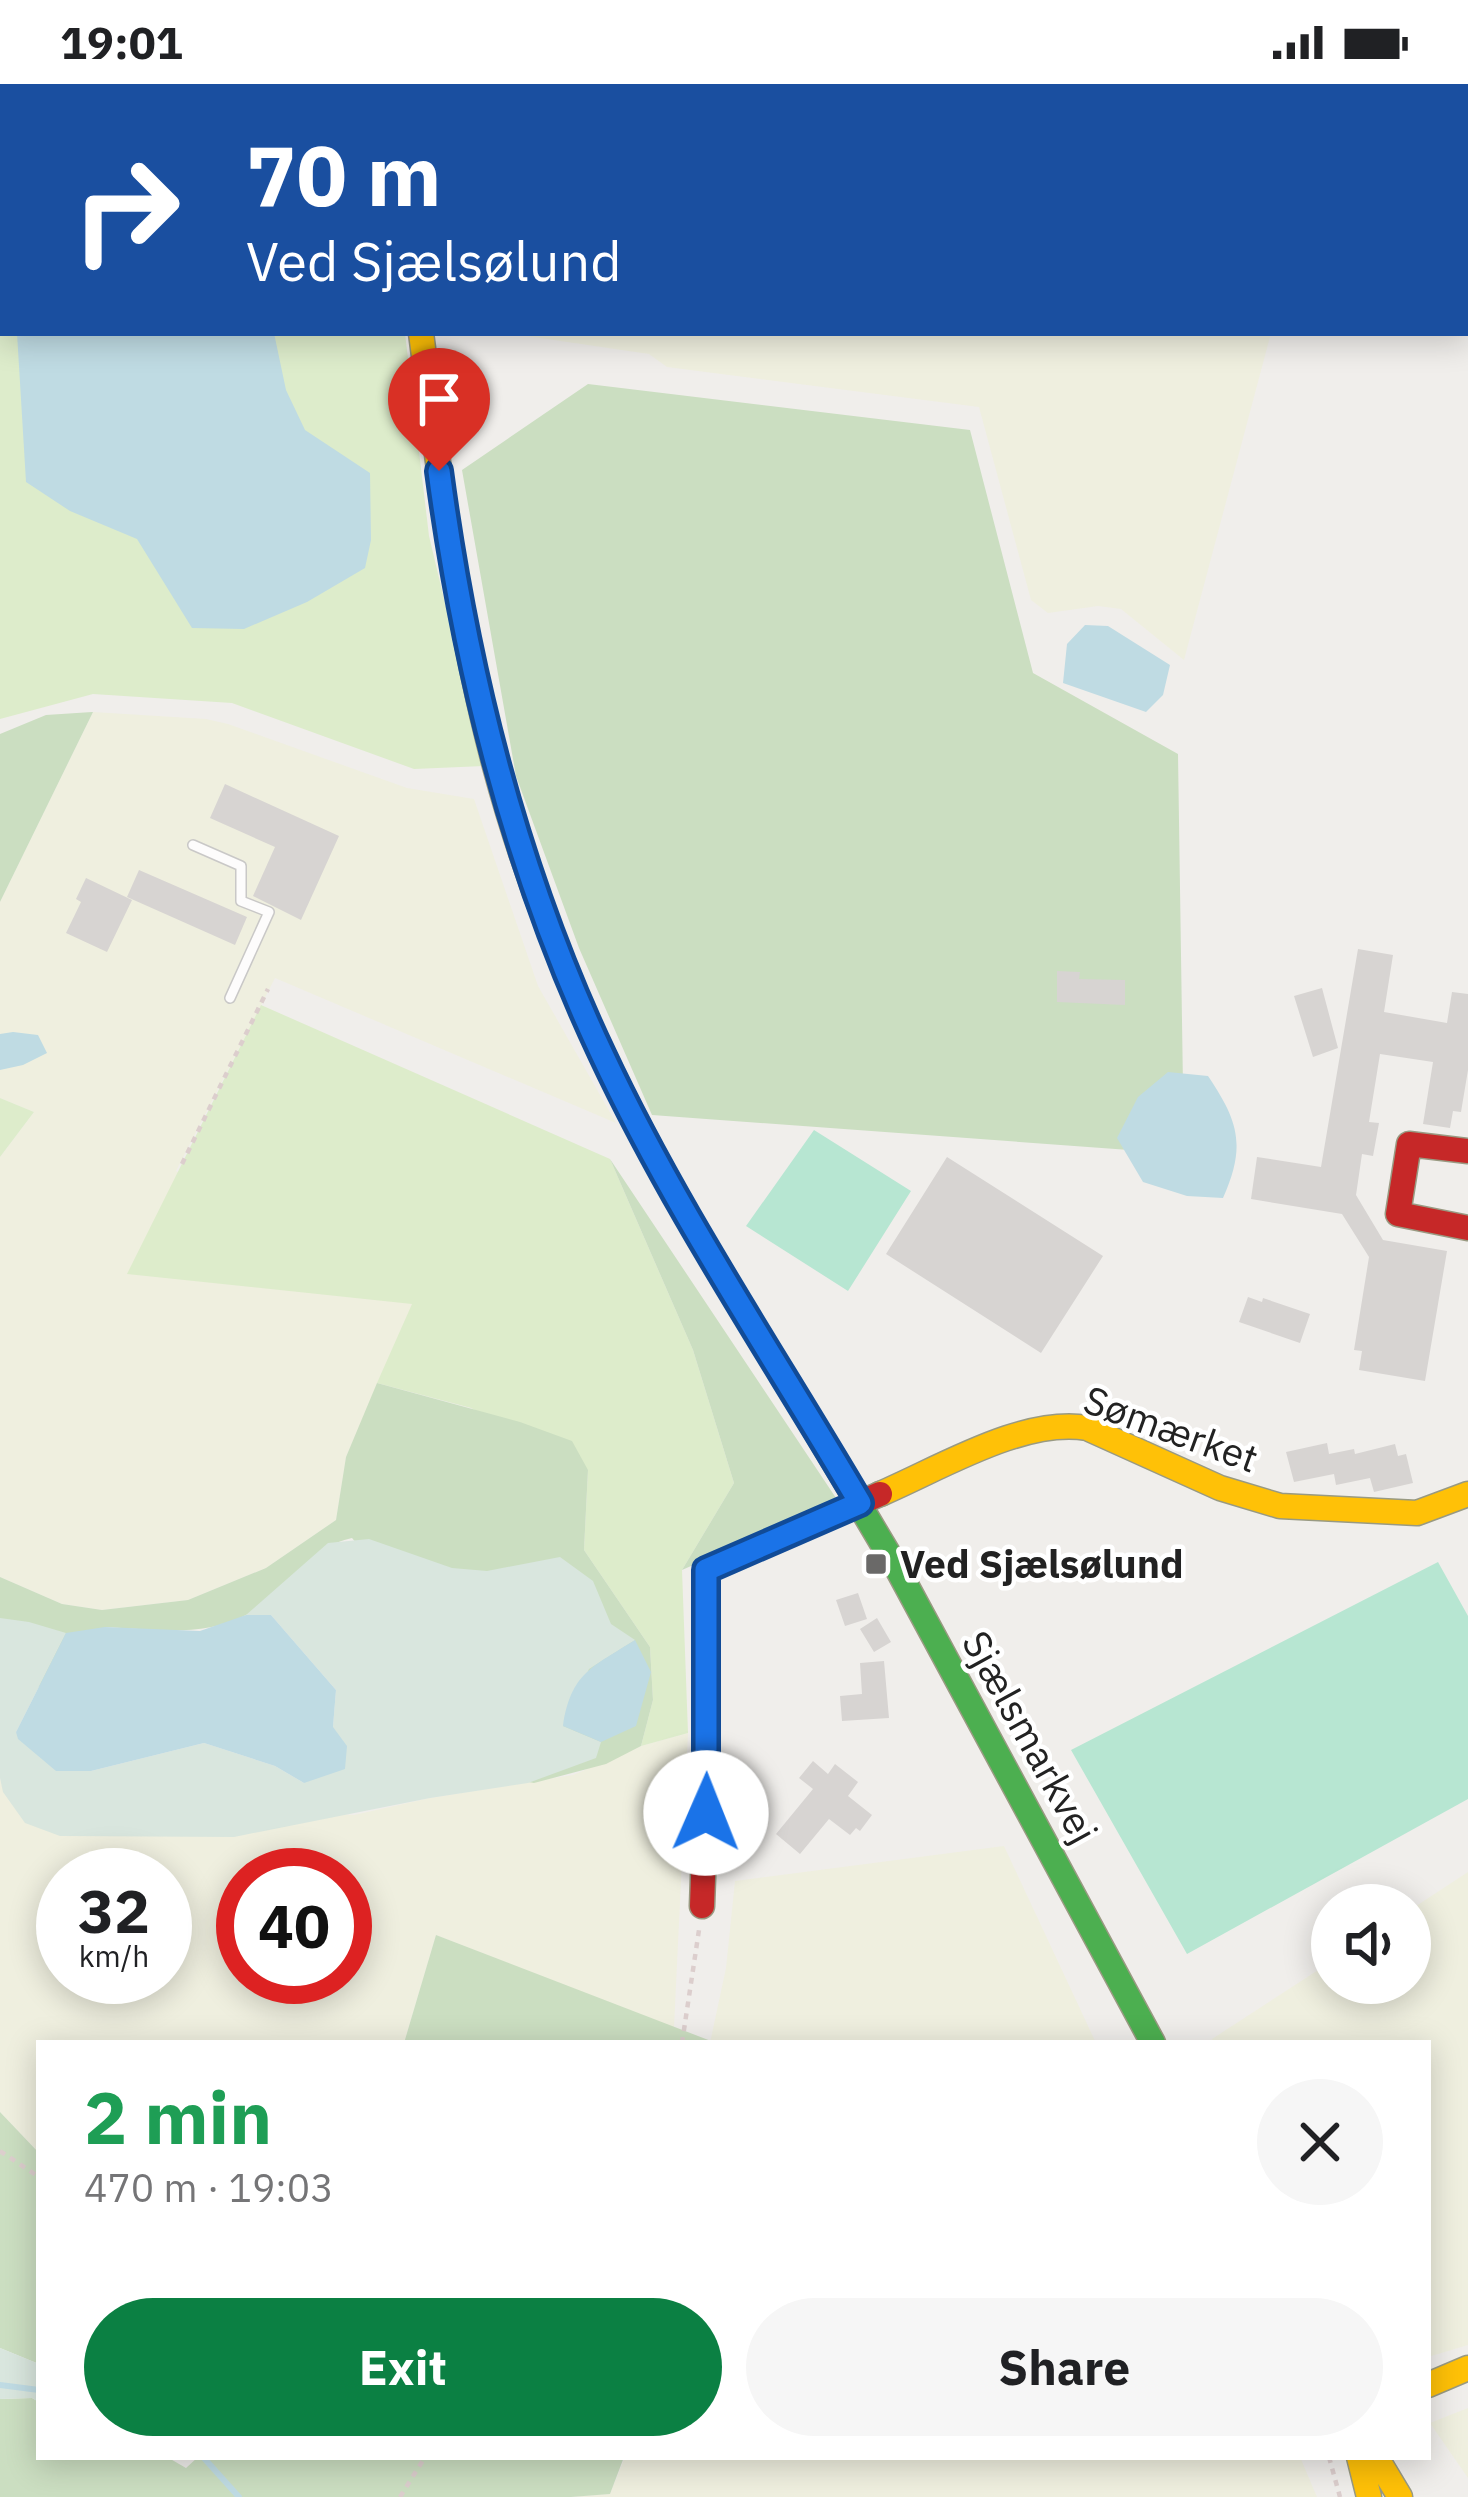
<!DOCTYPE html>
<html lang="en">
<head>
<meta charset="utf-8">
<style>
  body { margin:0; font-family:"IBM Plex Sans",sans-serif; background:#f6f6f6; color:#202124; height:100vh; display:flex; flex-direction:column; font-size:45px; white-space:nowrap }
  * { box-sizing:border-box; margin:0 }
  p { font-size:39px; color:#757577 }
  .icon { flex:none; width:66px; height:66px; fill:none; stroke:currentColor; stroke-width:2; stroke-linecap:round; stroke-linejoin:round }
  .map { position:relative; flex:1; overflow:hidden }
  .sheet { position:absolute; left:36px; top:1956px; width:1395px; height:420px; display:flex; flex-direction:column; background:#fff; border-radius:0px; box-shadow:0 6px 30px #0003 }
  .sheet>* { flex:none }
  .banner { position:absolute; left:0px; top:0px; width:1470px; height:252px; box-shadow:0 6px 30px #0003; background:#1a4fa0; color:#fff; overflow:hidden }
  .controls { position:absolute; left:1311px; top:1800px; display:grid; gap:24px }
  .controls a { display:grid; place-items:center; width:120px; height:120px; border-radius:50%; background:#fff; box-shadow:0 6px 30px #0003; font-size:60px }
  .speed { position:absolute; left:36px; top:1764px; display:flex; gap:24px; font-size:60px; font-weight:700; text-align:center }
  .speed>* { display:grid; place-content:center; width:156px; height:156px; border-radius:50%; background:#fff; box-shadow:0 6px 30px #0003; line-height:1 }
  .speed small { font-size:30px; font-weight:400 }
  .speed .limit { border:18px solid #d22; background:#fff; color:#111 }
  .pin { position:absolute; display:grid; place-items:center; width:102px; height:102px; color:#fff; margin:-123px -51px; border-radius:50% 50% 50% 0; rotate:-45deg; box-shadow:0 0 12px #0007 }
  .pin .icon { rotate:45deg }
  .me { position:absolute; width:132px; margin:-66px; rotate:1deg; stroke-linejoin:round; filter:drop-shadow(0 0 9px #0008) }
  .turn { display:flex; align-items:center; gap:42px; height:252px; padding:0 48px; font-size:54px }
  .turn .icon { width:156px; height:156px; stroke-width:2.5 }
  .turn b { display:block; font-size:84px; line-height:102px }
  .round { display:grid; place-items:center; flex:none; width:126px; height:126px; border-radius:63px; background:#f6f6f6 }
  .headline { display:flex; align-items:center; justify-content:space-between; height:204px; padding:0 48px }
  h1 { font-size:72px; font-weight:800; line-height:90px; color:#1e9e55 }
  .cta { display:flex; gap:24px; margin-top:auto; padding:24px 48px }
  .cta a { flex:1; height:138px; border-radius:72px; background:#0b8043; color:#fff; font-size:48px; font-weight:800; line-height:138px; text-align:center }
  .cta a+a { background:#f6f6f6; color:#202124 }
  .status { display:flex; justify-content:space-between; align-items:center; height:84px; padding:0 60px; background:#fff; direction:ltr }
  .status svg { height:33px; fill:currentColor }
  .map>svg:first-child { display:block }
  .farmland { fill:#efefdf; fill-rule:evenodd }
  .grass { fill:#ddeccb }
  .forest { fill:#cbdec1 }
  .wetland { fill:#d9e6de }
  .pitch { fill:#b7e6d2 }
  .water { fill:#bfdbe3 }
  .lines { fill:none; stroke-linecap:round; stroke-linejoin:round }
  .stream { stroke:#bfdbe3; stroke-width:6 }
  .building { fill:#d7d4d2 }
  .lane-casing { stroke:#c9c8c7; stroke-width:12 }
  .fast-casing { stroke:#999a82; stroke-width:27 }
  .slow-casing { stroke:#999a82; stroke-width:27 }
  .jam-casing { stroke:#999a82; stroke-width:27 }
  .path { stroke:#dccecd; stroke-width:4.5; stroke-dasharray:6 6; stroke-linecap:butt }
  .lane { stroke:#fdfcfc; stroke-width:9 }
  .fast { stroke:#4caf50; stroke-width:24 }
  .slow { stroke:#ffc107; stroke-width:24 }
  .jam { stroke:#c62828; stroke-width:24 }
  .route-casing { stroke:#114b97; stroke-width:30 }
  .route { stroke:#1a73e8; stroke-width:21 }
  .poi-dot { fill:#6a6968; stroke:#fff; stroke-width:4.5 }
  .labels { text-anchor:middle; stroke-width:9; stroke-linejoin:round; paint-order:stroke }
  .street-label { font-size:39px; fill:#222; stroke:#fff }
  .poi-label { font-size:39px; font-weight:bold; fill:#222; stroke:#fff; text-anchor:start }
</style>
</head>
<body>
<div class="status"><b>19:01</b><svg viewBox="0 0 49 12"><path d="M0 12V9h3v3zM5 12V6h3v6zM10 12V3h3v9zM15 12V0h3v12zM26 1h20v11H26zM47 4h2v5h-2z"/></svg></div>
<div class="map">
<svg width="1468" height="2413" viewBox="0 0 1468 2413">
  <rect width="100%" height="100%" fill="#f0eeeb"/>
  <path class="farmland" d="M682,0H1362L735,3Z
    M507,249H1271L1184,576L1121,525L1098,522L1048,529L1031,516L979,323L667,283L649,270Z
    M93,628L206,635L228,640L407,704L474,715L538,902L616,1039L275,894L176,1087L413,1220L346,1373L336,1436L266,1484L188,1516L102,1526L62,1520L0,1493V1073L34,1028L0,1014V818Z
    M688,1649L674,1944L436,1851L404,1959H39V2069L0,2028V1694L4,1708L354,1731L430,1714L573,1691L641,1662ZM63,1791H165V1893H63ZM243,1791H345V1893H243Z
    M1004,1762L1096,1959H710L726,1884L735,1797Z
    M1468,1788V2261L1428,2273V1959H1213L1212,1955L1332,1877V1899H1410V1826Z
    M1468,2324V2394L1430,2339Z
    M625,2373H1300L1317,2413H571L610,2410Z"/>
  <path class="grass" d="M0,0L38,3H3V249H405L429,452L484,682L414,685L232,619L93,610L0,635Z
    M261,921L610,1075L693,1266L734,1399L682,1486L688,1649L641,1662L653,1616L650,1563L584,1466L588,1386L471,1324L377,1299L412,1220L127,1190Z
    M0,1014L34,1028L0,1073Z"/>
  <path class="forest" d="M588,300L970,346L1033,589L1178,670L1184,1070L652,1031L579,864L516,692L462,386Z
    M92,628H93L0,818V650L46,631Z
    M610,1075L838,1417L682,1486L734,1399L693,1266Z
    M377,1299L520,1338L572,1357L588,1386L584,1466L650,1563L653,1616L641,1662L606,1680L534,1699L456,1685L368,1473L352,1454C307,1463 286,1510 246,1531C203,1554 152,1545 105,1543L0,1638V1493L62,1520L102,1526L188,1516L266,1484L336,1436L346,1373Z
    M436,1851L711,1957L710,1959H404Z
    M0,2028L39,2069V2280L0,2264Z
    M32,2314L39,2318V2373H167L186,2384L198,2373H624L610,2410L571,2413H0V2315Z"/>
  <path class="wetland" d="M369,1455L452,1484L487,1487L560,1473L593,1497L611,1540L635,1556L589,1585L563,1642L601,1658L596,1674L528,1699L430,1714L234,1753L60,1752L25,1739L3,1708L0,1694V1534L29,1538L66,1549L16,1648L91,1687L204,1659L275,1682L304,1699L333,1643L336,1606L271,1531H246L328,1459Z
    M0,2264L39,2280V2318L32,2314L0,2315Z"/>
  <path class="pitch" d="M814,1046L911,1107L848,1207L746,1142Z
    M1438,1478L1468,1532V1715L1187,1870L1071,1666Z"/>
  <path class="water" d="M17,249H274L286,306L305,346L370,389L371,456L365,484L307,518L244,545L192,544L137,455L70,427L26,398Z
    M1085,541L1108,542L1170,581L1163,611L1146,628L1063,599L1067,560Z
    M13,948L38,951L47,969L23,981L0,986V950Z
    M1168,988L1208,992C1239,1038 1246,1062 1223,1114L1187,1112L1143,1098L1117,1054L1138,1013Z
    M246,1531H271L336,1606L333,1643L347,1662L345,1685L304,1699L275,1682L204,1659L91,1687H56L18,1655L16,1648L66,1549L105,1543L200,1547Z
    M635,1556L651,1588L636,1642L601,1658L563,1642C571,1589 592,1583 635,1556Z"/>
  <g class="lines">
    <path class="stream" d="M0,2301L39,2306
      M203,2373L239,2413"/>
  </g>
  <path class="building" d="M225,700L339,752L301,836L253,812L275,763L210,734Z
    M139,786L247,833L235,861L127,813Z
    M86,794L132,816L107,868L66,849L81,818L76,815Z
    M1358,865L1393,871L1384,928L1447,939L1452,908L1468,910V986L1461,1028L1453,1027L1450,1044L1423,1040L1433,978L1380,970L1369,1038L1379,1039L1373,1072L1362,1070L1356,1111L1383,1156L1447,1167L1425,1297L1359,1286L1362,1267L1354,1266L1369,1173L1342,1130L1251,1115L1257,1073L1321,1083Z
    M1057,887L1080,888L1079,895L1125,896V921L1057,918Z
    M1322,904L1338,964L1313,973L1294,912Z
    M947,1073L1103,1172L1041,1269L886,1170Z
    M1248,1213L1262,1218L1263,1214L1310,1230L1300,1259L1239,1238Z
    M1327,1359L1329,1370L1354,1365L1355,1370L1395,1360L1398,1372L1406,1370L1413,1399L1374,1408L1370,1394L1336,1401L1334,1390L1294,1398L1286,1368Z
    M858,1509L867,1535L845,1542L836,1516Z
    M877,1534L891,1558L874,1568L860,1545Z
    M884,1577L889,1634L842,1637L840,1612L862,1610L860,1579Z
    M813,1677L828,1690L835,1680L858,1698L848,1712L872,1731L860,1747L856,1744L850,1751L829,1735L800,1770L776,1750L813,1705L799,1694Z"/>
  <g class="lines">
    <g class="lane-casing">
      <path id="lane" d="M193,761L241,782V817L269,828L230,914"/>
    </g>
    <g class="fast-casing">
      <path id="fast" d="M727,1198L898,1486L1153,1959"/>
    </g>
    <g class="slow-casing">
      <path id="slow" d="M421,249C440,394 457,540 495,682C544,865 629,1036 727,1198
        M880,1410C939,1385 1023,1333 1087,1344L1220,1404L1280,1422L1417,1429L1468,1410
        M1428,2301L1468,2284
        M1359,2373L1369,2413
        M1376,2373L1400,2413"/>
    </g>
    <g class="jam-casing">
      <path id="jam" d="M389,0L390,3
        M1468,1067L1409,1060L1398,1130L1468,1144
        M702,1822L707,1682L706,1486L880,1410"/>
    </g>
    <path class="path" d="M182,1080L268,905
      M682,1959L699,1846
      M0,2067L39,2093
      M1329,2373L1340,2413
      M400,2413L425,2373"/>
    <use href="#lane" class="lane"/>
    <use href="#fast" class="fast"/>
    <use href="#slow" class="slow"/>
    <use href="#jam" class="jam"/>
  </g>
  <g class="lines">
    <g class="route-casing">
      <path id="route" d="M439,387C466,589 515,786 602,970C675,1126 773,1271 860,1419L706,1486V1729"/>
    </g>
    <use href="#route" class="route"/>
  </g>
  <rect class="poi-dot" x="864" y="1468" width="24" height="24" rx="6"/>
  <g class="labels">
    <g class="street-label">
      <text transform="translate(1171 1345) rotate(20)" y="14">Sømærket</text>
      <text transform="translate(1030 1653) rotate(61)" y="14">Sjælsmarkvej</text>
    </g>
    <g class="poi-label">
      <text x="900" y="1494">Ved Sjælsølund</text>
    </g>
  </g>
</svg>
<div class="controls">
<a><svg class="icon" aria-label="sound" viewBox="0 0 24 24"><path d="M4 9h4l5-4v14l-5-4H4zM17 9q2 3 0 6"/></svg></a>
</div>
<div class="speed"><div>32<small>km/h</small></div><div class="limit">40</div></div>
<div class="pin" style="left:439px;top:387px;background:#d93025"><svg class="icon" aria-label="arrive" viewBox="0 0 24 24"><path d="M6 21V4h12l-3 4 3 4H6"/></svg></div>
<svg class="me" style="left:706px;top:1729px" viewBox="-20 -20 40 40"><circle r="19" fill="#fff"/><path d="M0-13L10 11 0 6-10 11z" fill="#1a73e8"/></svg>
<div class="banner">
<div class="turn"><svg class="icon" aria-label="right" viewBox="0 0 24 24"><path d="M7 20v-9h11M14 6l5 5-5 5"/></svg><div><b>70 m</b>Ved Sjælsølund</div></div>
</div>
<section class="sheet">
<div class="headline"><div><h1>2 min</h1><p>470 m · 19:03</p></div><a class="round"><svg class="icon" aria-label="close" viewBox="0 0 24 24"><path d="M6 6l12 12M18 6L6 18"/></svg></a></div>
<div class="cta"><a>Exit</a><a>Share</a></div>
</section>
</div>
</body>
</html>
